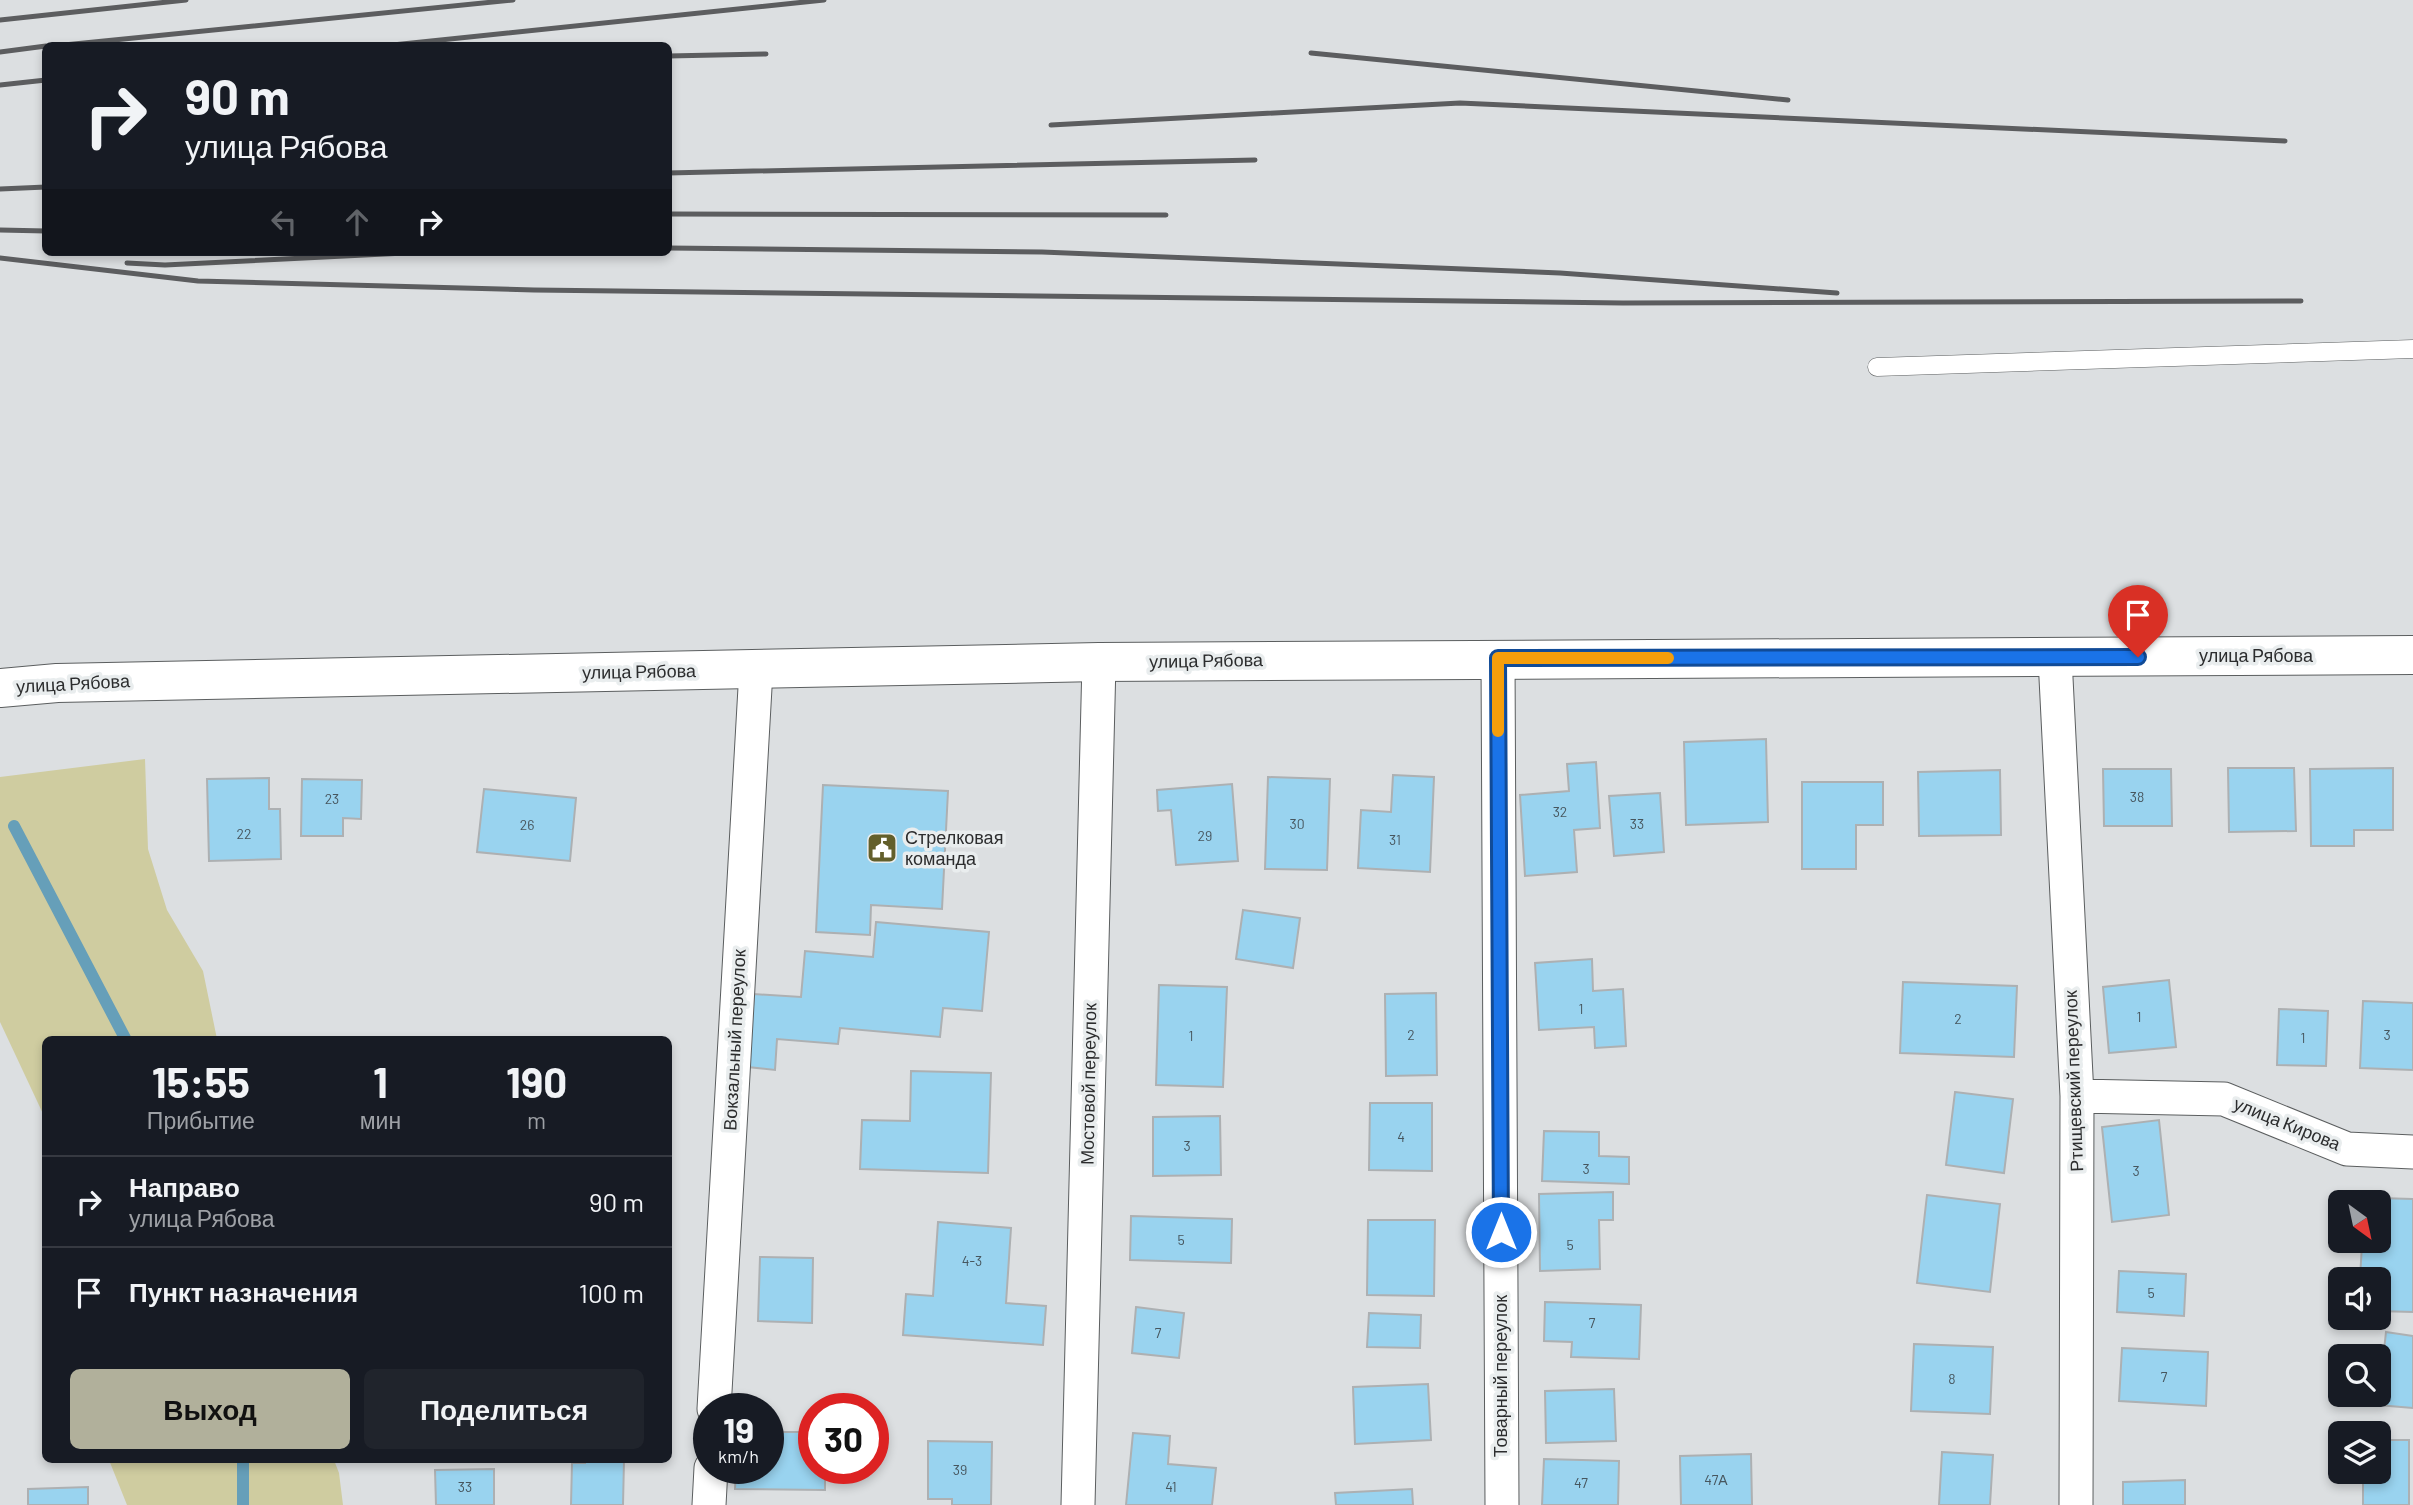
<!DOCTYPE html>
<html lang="ru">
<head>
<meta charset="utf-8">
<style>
  body { margin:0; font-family:Barlow,sans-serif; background:#20242c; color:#f1f3f6; height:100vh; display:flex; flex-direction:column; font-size:26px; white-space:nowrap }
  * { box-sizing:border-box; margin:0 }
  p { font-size:23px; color:#9ea1a6 }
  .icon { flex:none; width:38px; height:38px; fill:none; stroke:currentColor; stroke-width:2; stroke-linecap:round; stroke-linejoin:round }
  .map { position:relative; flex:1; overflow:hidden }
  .side { position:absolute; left:42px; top:1036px; width:630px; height:427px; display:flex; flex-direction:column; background:#171b24; border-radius:10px; box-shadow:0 4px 10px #0003 }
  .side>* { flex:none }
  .hud { position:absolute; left:42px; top:42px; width:630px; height:214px; border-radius:10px; box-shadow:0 4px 10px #0003; background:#171b24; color:#f1f3f6; overflow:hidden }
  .needle { width:46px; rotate:147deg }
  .tools { position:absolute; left:2328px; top:1190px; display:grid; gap:14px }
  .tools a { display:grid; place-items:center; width:63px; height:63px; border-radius:10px; background:#171b24; box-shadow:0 4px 10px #0003; font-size:35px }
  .speed { position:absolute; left:693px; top:1393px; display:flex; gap:14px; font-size:35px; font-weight:700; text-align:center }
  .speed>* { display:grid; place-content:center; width:91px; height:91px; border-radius:50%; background:#171b24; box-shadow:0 4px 10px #0003; line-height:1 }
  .speed small { font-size:18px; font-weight:400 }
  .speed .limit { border:10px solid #d22; background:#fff; color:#111 }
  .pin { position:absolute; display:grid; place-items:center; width:60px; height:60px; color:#fff; margin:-72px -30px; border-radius:50% 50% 50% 0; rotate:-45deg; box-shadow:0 0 7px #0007 }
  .pin .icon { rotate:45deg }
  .me { position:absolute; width:77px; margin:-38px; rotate:0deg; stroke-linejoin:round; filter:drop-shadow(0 0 5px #0008) }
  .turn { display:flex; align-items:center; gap:24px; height:147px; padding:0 28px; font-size:32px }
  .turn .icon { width:91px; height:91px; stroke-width:2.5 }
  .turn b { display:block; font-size:49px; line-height:60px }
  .lanes { display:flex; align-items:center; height:66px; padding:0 28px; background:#0003; justify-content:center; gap:35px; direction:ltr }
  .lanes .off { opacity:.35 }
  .eta { display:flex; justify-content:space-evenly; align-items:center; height:119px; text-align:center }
  .eta b { font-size:42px; font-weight:700; line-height:49px }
  .button { display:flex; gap:14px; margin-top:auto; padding:14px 28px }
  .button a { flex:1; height:80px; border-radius:10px; background:#b1b09b; color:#111; font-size:28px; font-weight:700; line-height:80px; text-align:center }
  .button a+a { background:#20242c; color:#f1f3f6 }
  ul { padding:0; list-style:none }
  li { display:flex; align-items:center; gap:21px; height:91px; padding:0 28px; border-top:2px solid #363941 }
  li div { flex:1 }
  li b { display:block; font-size:26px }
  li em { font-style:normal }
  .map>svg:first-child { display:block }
  .green { fill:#cfcca0 }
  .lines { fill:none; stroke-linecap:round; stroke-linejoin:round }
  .stream { stroke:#669fb9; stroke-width:12 }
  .building { fill:#99d3ef; stroke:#adb0b2; stroke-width:2 }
  .service-casing { stroke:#5b5e5f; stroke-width:19 }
  .minor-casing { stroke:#5b5e5f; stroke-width:35 }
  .tertiary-casing { stroke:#5b5e5f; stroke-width:40 }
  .service { stroke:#fff; stroke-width:18 }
  .minor { stroke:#fff; stroke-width:33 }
  .tertiary { stroke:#fff; stroke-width:38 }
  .rail { stroke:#5c5d5f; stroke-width:5 }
  .route-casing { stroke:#114b97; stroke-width:18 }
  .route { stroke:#1a73e8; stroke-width:12 }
  .slow { stroke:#f59e0b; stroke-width:12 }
  .labels { text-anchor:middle; stroke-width:7; stroke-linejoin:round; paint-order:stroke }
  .number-label { font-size:14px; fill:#47565e }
  .street-label { font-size:18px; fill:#2c2d2e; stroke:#e9edee }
  .poi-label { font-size:18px; fill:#2c2d2e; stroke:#e9edee; text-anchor:start }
</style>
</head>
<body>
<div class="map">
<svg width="2413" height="1505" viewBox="0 0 2413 1505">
  <rect width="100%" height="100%" fill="#dcdfe1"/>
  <path class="green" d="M145,759L148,849L167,910L203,971L217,1039L46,1040L45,1118L0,1022V777Z
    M109,1460H334L339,1473L343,1505H127Z"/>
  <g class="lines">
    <path class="stream" d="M14,826L126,1040
      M243,1460V1505"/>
  </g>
  <path class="building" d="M1766,739L1768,822L1686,825L1684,742Z
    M1596,762L1600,828L1574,830L1577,872L1525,876L1520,795L1569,791L1567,764Z
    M2228,768H2294L2296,831L2229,832Z
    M2393,768V830H2354V846H2311L2310,769Z
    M2103,769H2171L2172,826H2104Z
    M2000,770L2001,835L1919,836L1918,772Z
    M1393,775L1434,777L1430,872L1358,868L1361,810L1391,812Z
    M1268,777L1330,779L1327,870L1265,869Z
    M269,778V809H280L281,859L209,861L207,779Z
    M302,779L362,780L361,819L343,818V836H301Z
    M1802,782H1883V825H1856V869H1802Z
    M1232,784L1238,861L1176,865L1171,810L1158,811L1157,790Z
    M823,785L948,791L942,909L871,905L870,935L816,932Z
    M484,789L576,798L570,861L477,852Z
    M1660,793L1664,852L1614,856L1609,796Z
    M1243,910L1300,918L1293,968L1236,959Z
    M876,922L989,932L982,1011L943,1008L940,1037L840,1028L838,1044L777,1039L775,1070L748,1067L754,994L801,997L805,951L873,957Z
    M1592,959L1593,991L1623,989L1626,1046L1595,1048L1594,1027L1539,1030L1535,963Z
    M2169,980L2176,1047L2109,1053L2103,987Z
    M1903,982L2017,986L2014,1057L1900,1053Z
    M1159,985L1227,987L1223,1087L1156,1085Z
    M1436,993L1437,1075L1386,1076L1385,994Z
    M2363,1001L2413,1003V1070L2360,1068Z
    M2279,1009L2328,1011L2326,1066L2277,1065Z
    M911,1071L991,1073L988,1173L860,1169L862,1120L910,1121Z
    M1955,1092L2013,1099L2004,1173L1946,1165Z
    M1370,1103H1432V1171L1369,1170Z
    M1220,1116L1221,1175L1153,1176V1117Z
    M2159,1120L2169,1215L2112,1222L2102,1127Z
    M1544,1131L1599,1132V1156L1629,1157V1184L1542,1181Z
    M1613,1192V1220H1599L1600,1269L1540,1271L1539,1194Z
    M1927,1195L2000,1204L1990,1292L1917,1283Z
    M2379,1198L2413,1199V1312L2378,1311V1279H2360L2362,1244L2377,1245L2378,1241Z
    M1131,1216L1232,1219L1231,1263L1130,1260Z
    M1368,1220H1435L1434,1296L1367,1295Z
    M938,1222L1011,1228L1006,1303L1046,1306L1043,1345L903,1335L906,1294L933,1296Z
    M760,1257L813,1258L812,1323L758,1321Z
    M2119,1271L2186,1274L2184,1316L2117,1312Z
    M1545,1302L1641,1305L1639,1359L1571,1357L1572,1342L1544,1341Z
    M1136,1307L1184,1313L1179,1358L1132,1353Z
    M1369,1313L1421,1315L1420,1348L1367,1347Z
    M2386,1332L2413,1336V1408L2378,1405Z
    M1914,1344L1993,1347L1990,1414L1911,1411Z
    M2122,1348L2208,1352L2206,1406L2119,1401Z
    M1428,1384L1431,1440L1355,1444L1353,1387Z
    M1614,1389L1616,1441L1546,1443L1545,1391Z
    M768,1432H814V1468H825V1490L735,1489L736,1468H768Z
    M1133,1433L1170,1436L1168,1464L1216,1468L1212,1505H1126Z
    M2378,1440H2409V1505H2363V1472H2378Z
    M928,1441L992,1442L991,1505H952V1499H928Z
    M1942,1452L1993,1455L1990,1505H1939Z
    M1751,1454L1752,1505H1681L1680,1456Z
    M1544,1459L1619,1461L1618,1505H1542Z
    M585,1460H624L623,1505H571L572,1463H585Z
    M494,1469V1505H436L435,1470Z
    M2185,1480V1505H2123V1482Z
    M88,1487V1505H28V1489Z
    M1412,1489L1413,1505H1336L1335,1493Z"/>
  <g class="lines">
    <g class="service-casing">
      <path id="service" d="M1877,367L2413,349"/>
    </g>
    <g class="minor-casing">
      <path id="minor" d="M1498,658L1502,1505
        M2055,658L2077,1096L2076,1505
        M2077,1096L2224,1099L2347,1149L2413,1152
        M714,1409L756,670
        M709,1505L711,1468
        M1078,1505L1099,662"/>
    </g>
    <g class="tertiary-casing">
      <path id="tertiary" d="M0,688L57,683L1099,662L2413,655"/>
    </g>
    <use href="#service" class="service"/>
    <use href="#minor" class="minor"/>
    <use href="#tertiary" class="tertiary"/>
    <path class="rail" d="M0,20L186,0
      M54,46L513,0
      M383,46L824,0
      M0,52L46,46
      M1311,53L1788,100
      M668,56L766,54
      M0,85L46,80
      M1051,125L1460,103L2285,141
      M668,173L1255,160
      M0,189L46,187
      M668,214L1166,215
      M0,230L46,231
      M668,248L1042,252L1560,273L1837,293
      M0,258L198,281L534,290L1623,303L2301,301
      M127,263L165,265L425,252"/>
  </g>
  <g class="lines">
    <g class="route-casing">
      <path id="route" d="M1501,1232L1498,658L2138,657"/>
    </g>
    <use href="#route" class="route"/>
    <path class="slow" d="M1498,731V658H1668"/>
  </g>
  <defs>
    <g id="civic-square" transform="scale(1.575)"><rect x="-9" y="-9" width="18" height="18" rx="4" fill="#635f2b" stroke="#e9edee"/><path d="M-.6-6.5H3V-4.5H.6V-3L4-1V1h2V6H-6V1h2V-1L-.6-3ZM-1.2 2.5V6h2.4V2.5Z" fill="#fff"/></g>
  </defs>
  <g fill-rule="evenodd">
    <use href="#civic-square" x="882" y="848"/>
  </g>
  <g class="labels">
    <g class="number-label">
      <text x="2137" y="802">38</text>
      <text x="332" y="804">23</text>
      <text x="1560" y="817">32</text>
      <text x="1297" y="829">30</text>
      <text x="1637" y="829">33</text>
      <text x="527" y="830">26</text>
      <text x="244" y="839">22</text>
      <text x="1205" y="841">29</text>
      <text x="1395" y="845">31</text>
      <text x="1581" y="1014">1</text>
      <text x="2139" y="1022">1</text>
      <text x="1958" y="1024">2</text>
      <text x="1411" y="1040">2</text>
      <text x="2387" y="1040">3</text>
      <text x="1191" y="1041">1</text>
      <text x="2303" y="1043">1</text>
      <text x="1401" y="1142">4</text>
      <text x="1187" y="1151">3</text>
      <text x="1586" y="1174">3</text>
      <text x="2136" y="1176">3</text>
      <text x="1181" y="1245">5</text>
      <text x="1570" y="1250">5</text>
      <text x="972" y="1266">4-3</text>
      <text x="2151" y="1298">5</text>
      <text x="1592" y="1328">7</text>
      <text x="1158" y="1338">7</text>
      <text x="2164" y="1382">7</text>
      <text x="1952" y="1384">8</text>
      <text x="960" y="1475">39</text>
      <text x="1716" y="1485">47А</text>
      <text x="1581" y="1488">47</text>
      <text x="465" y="1492">33</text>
      <text x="1171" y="1492">41</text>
    </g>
    <g class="street-label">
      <text x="2256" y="662">улица Рябова</text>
      <text transform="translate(1206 661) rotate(-1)" y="6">улица Рябова</text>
      <text transform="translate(639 672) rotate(-1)" y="6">улица Рябова</text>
      <text transform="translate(73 684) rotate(-3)" y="6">улица Рябова</text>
      <text transform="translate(735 1040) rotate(-87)" y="6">Вокзальный переулок</text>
      <text transform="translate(2074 1081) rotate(-92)" y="6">Ртищевский переулок</text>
      <text transform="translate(1089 1084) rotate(-89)" y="6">Мостовой переулок</text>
      <text transform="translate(2287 1124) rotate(22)" y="6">улица Кирова</text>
      <text transform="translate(1501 1376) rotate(-90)" y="6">Товарный переулок</text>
    </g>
    <g class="poi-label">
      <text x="905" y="844">Стрелковая<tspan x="905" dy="21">команда</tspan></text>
    </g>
  </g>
</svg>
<div class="tools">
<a><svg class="needle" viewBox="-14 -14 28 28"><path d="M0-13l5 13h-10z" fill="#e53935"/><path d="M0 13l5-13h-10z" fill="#9ea1a6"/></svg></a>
<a><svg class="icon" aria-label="sound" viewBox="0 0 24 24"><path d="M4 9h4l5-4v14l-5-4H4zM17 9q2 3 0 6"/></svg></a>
<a><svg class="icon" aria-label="search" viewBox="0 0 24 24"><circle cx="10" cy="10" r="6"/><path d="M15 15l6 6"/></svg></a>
<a><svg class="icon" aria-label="layers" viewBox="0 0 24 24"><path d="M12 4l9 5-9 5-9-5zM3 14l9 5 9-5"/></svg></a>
</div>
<div class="speed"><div>19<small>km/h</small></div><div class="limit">30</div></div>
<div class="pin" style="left:2138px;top:657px;background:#d93025"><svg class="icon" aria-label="arrive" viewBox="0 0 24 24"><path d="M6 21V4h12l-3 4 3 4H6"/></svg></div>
<svg class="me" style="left:1501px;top:1232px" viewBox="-20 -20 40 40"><circle r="17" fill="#1a73e8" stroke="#fff" stroke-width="3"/><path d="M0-11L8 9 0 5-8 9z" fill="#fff"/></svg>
<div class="hud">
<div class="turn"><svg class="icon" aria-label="right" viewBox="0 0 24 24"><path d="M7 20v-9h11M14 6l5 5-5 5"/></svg><div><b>90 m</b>улица Рябова</div></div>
<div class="lanes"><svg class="icon off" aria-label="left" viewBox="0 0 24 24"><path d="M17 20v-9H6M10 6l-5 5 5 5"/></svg><svg class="icon off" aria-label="ahead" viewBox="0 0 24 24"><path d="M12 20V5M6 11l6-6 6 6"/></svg><svg class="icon" aria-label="right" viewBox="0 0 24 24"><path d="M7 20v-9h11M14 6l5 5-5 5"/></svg></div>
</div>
<section class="side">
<div class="eta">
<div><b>15:55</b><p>Прибытие</p></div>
<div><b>1</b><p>мин</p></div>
<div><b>190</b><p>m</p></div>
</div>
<ul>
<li><svg class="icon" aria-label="right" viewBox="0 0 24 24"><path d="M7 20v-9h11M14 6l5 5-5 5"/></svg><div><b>Направо</b><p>улица Рябова</p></div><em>90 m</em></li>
<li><svg class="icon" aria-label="arrive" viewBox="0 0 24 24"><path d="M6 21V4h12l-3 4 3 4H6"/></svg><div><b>Пункт назначения</b></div><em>100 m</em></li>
</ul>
<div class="button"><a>Выход</a><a>Поделиться</a></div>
</section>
</div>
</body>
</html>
